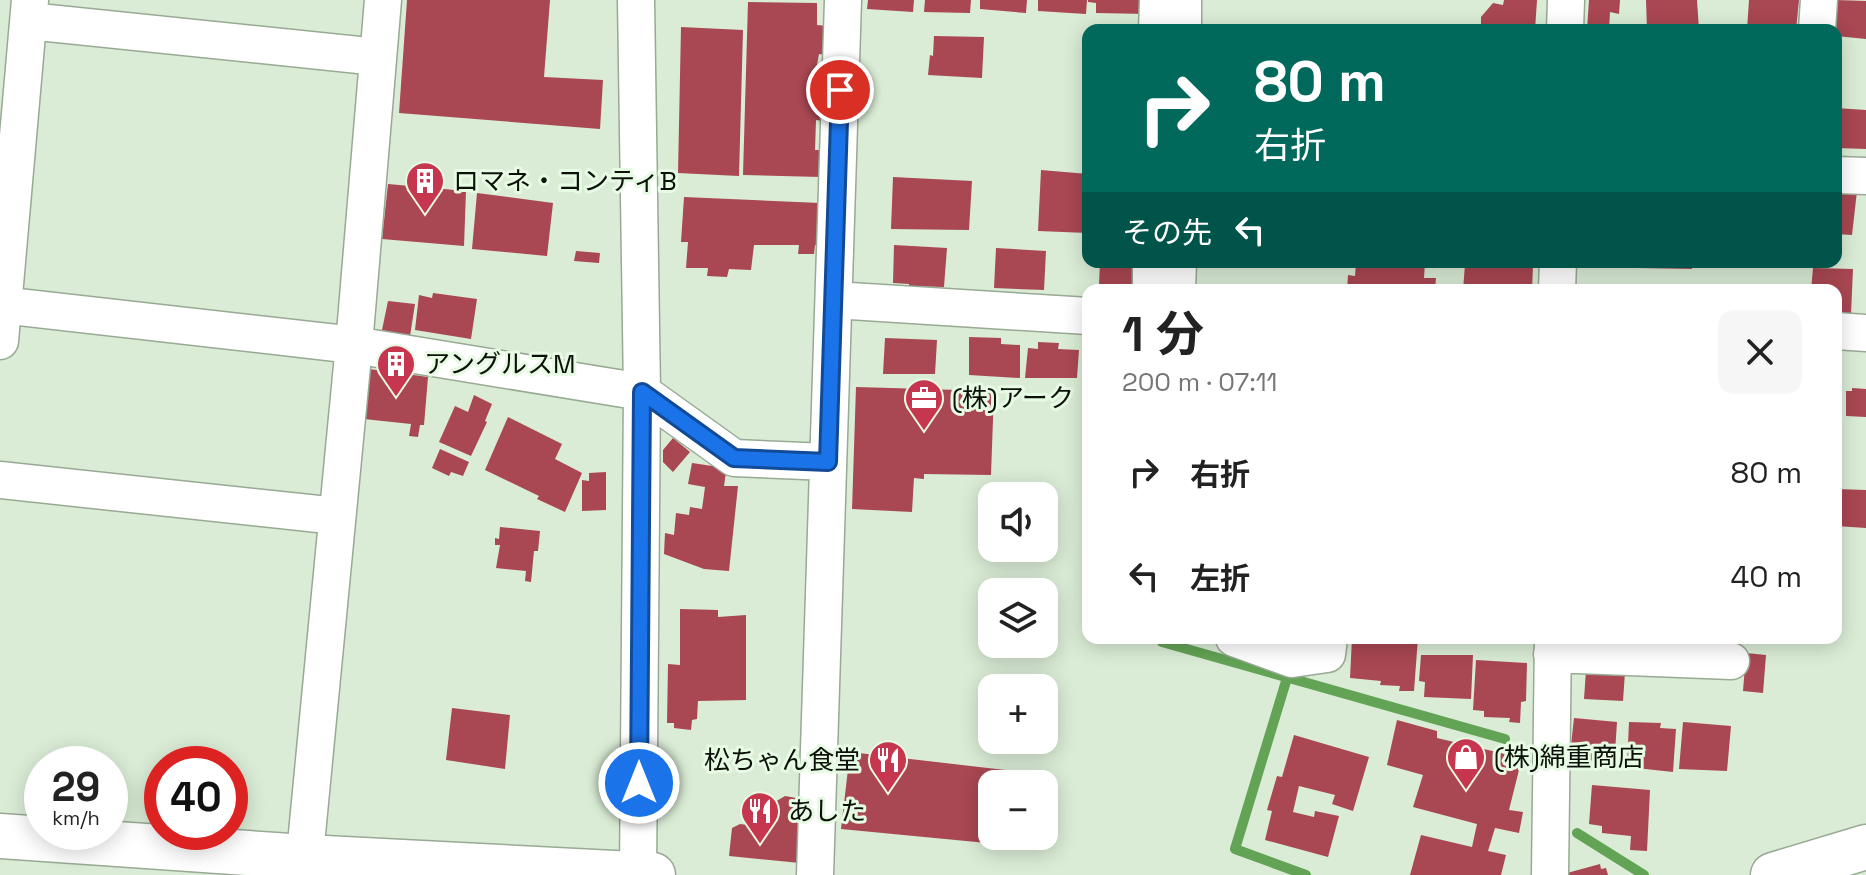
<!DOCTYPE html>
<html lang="ja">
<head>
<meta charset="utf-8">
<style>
  body { margin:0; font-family:"Space Grotesk","Noto Sans JP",sans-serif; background:#f6f6f6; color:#222; height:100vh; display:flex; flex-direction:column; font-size:30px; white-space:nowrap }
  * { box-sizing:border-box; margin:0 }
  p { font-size:26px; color:#767676 }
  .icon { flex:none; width:44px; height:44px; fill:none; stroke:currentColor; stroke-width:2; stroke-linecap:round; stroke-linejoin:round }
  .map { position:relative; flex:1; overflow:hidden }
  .sheet { position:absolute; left:1082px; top:284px; width:760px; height:360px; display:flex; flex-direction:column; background:#fff; border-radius:16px; box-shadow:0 4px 20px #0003 }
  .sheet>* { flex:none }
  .hud { position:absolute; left:1082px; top:24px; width:760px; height:244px; border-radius:16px; box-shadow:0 4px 20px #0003; background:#00695c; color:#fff; overflow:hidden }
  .controls { position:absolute; left:978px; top:482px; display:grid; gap:16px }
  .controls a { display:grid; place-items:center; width:80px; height:80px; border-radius:16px; background:#fff; box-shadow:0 4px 20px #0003; font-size:40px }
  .speed { position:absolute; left:24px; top:746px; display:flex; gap:16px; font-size:40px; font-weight:700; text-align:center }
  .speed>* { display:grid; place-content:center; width:104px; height:104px; border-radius:50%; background:#fff; box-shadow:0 4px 20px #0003; line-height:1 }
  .speed small { font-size:20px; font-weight:400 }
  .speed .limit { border:12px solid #d22; background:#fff; color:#111 }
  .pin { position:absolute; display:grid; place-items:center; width:68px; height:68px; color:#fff; margin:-34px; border:4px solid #fff; border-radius:50%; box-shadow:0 2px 8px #0007 }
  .me { position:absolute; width:88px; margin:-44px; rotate:0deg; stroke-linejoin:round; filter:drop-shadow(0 0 6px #0008) }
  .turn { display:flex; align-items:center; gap:28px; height:168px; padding:0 40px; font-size:36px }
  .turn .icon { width:104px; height:104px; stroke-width:2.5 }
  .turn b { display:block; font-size:56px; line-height:68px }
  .then { display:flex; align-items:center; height:76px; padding:0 40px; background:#0003; gap:16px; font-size:30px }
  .round { display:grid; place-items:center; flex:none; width:84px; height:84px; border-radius:16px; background:#f6f6f6 }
  .summary { display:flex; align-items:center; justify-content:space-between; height:136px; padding:0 40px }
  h1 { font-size:48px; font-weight:700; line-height:60px }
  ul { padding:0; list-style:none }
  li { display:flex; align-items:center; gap:24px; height:104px; padding:0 40px }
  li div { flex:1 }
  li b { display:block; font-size:30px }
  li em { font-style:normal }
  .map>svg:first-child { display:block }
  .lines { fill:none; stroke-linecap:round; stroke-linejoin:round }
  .stream { stroke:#62a355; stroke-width:10 }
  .building { fill:#a94752 }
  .minor-casing { stroke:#98a994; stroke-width:39 }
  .major-casing { stroke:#98a994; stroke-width:47 }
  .minor { stroke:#fff; stroke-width:36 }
  .major { stroke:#fff; stroke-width:44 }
  .route-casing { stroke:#114b97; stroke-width:20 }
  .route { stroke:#1a73e8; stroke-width:14 }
  .labels { text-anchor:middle; stroke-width:6; stroke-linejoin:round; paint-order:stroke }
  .poi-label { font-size:26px; fill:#0b1109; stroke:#e7fae3; text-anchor:start }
</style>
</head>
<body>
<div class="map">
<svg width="1866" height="875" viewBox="0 0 1866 875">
  <rect width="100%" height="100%" fill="#daecd6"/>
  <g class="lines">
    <path class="stream" d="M1162,642L1505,739
      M1287,678L1235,849L1306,875
      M1577,833L1644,875"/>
  </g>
  <path class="building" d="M407,0H550L544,77L603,80L600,129L399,113Z
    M868,0H914L913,12L867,9Z
    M925,0H971L970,13L924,12Z
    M980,0H1027L1026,13L980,9Z
    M1038,0H1087L1086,14L1038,11Z
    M1088,0H1149L1148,14L1096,13V3L1088,2Z
    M1504,0H1537L1535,30H1481V17L1493,3L1503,5Z
    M1589,0H1620L1619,14L1610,12L1609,30H1587Z
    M1646,0H1697L1699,30H1647Z
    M1749,0H1799L1796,30H1747Z
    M1836,0L1866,1V39L1836,36Z
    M748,2L817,3V25L827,26L825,55L819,54L816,70L825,72L823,121L816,120L815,150H823L821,177L743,175Z
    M681,27L743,30L739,176L678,173Z
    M934,36L984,37L982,78L928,75L930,55L933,56Z
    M1836,108L1866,110V149L1836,148Z
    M1041,170L1088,174V233L1038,231Z
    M893,177L972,181L969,230L891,229Z
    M388,184L466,191L464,246L382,239Z
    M1836,190L1857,191L1852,235L1836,234Z
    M477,193L553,203L547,256L472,249Z
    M684,197L820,203L819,245H815L814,254H798L799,245H754L751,270L729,269L727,277L707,276L708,268H686L688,242H681Z
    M894,245L947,248L944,287L909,286V284L893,283Z
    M996,248L1046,251L1044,290L994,288Z
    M576,251L600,253L599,263L574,261Z
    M1100,262H1142L1140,288L1099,285Z
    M1356,262H1425L1424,278H1436L1435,290H1347L1348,275L1355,276Z
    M1582,262H1693L1692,269L1582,267Z
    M1465,264L1533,266L1532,290H1463Z
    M1813,268L1853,269L1851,314L1836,313V290H1811Z
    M433,293L477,299L471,339L415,330L419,295L432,298Z
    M388,301L415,304L410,336L382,330Z
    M969,337L1001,338V344L1020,345V378L969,375Z
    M885,338L937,340L935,374H883Z
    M1038,342L1059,343L1058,349L1079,350L1077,378H1025L1028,348L1038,349Z
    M369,369L428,377L424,425H420L418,437L409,436L411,424L364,419Z
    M856,387L994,391L991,475L924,474V479L914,478L912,512L852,509Z
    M1852,388L1866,389V417L1846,416V391H1852Z
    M474,395L492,404L485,421L487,422L471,456L439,442L455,406L468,412Z
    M508,417L562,444L555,459L582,473L565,512L537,499L539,496L485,470Z
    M673,438L690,452L673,472L663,462V450Z
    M440,449L469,462L463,476L451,472L449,476L432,468Z
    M692,463L719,467L726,472L724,486H738L729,571L704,569L664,554L665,533L674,535L676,513L689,515L690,507L702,509L705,487L688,484Z
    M606,472V510L582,511V480L589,481V473Z
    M1836,489L1866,490V528L1836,526Z
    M500,527L540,531L538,551H534L531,582L525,581L526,571L496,568L500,545H495V538L499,539Z
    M680,609L718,610V617L746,615V700L698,701L697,719L692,720L691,730L674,728V723H667L668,664L680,665Z
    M1352,638L1388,643V638H1418L1414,691H1399L1400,686L1380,685L1381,681L1350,678Z
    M1710,638H1742L1741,643L1710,641Z
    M1746,653L1766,655L1763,693L1743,691Z
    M1421,655H1473L1471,699L1424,697L1425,682L1419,681Z
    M1476,660L1527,663L1526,701L1521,702L1520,723L1509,722L1510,718L1484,717V711L1473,710Z
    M1586,670L1625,672L1623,701L1584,699Z
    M452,708L510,715L505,769L446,760Z
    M1574,718L1617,722L1614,768L1569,764Z
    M1397,720L1437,731V738L1522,758L1509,810L1523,812L1519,833L1495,828L1488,851L1506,855L1501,875H1410L1421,835L1472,847L1477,824L1413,807L1423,775L1387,765Z
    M1629,722L1661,723L1660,728L1676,729L1673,772L1627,767Z
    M1683,722L1731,726L1727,771L1679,769Z
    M1294,735L1369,757L1353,811L1332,804L1335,795L1299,786L1293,812L1314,817L1315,811L1339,816L1328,857L1265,840L1272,811L1267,810L1277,776L1282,777Z
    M850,752L1022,772L1021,777H1028L1027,784H992V836H1031L1029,847L841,829Z
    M1592,785L1650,790L1647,851L1630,850L1631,836L1602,833V826L1589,824Z
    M785,796L813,801L800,863L729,856L732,828L740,824L771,828L775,802Z
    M1600,864L1601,869L1606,868L1608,875H1567V873Z"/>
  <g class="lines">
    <g class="minor-casing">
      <path id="minor" d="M636,0L642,392L638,875
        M29,21L378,57
        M1817,29L1819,0
        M1157,30L1158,0
        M1183,30V0
        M1565,30L1566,0
        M1836,175L1866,176
        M1151,290V262
        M1177,290L1178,262
        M1557,290L1558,262
        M834,300L1088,316
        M0,305L354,345L642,392L734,458L828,462
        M1836,331L1866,333
        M0,341L30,0
        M0,480L337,516
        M1234,638L1292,659L1327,654L1329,638
        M1552,654L1731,661
        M303,875L354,345L383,0
        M815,875L843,0
        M1550,875L1553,638"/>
    </g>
    <g class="major-casing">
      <path id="major" d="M0,836L305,857L653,875
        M1773,875L1866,847"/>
    </g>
    <use href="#minor" class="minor"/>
    <use href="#major" class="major"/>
  </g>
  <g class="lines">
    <g class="route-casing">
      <path id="route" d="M639,783L642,392L734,458L828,462L840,90"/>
    </g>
    <use href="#route" class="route"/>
  </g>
  <defs>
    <g id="building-pin" transform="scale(2)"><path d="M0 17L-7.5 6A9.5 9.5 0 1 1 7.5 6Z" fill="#c6364e" stroke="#e7fae3"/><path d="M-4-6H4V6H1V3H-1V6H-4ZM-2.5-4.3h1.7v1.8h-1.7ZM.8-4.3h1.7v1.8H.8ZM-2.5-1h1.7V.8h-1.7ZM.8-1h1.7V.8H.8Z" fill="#fff"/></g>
    <g id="office-pin" transform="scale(2)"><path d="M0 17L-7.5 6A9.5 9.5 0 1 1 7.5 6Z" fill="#c6364e" stroke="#e7fae3"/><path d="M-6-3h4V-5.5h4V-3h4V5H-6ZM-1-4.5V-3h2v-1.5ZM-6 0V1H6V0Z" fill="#fff"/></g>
    <g id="shop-pin" transform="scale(2)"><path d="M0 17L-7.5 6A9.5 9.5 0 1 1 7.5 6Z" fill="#c6364e" stroke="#e7fae3"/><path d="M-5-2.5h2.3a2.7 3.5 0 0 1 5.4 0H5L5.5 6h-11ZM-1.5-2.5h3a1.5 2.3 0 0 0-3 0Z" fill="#fff"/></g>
    <g id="restaurant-pin" transform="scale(2)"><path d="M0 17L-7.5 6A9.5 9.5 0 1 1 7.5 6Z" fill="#c6364e" stroke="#e7fae3"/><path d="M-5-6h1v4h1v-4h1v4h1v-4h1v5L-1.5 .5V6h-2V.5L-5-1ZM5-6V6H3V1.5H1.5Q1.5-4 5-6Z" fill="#fff"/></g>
  </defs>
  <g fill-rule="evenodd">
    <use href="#building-pin" x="425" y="181"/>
    <use href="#building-pin" x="396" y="364"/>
    <use href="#office-pin" x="924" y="398"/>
    <use href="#shop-pin" x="1466" y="757"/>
    <use href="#restaurant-pin" x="888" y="760"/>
    <use href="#restaurant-pin" x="760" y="811"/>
  </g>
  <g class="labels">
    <g class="poi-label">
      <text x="453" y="190">ロマネ・コンティB</text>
      <text x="424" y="373">アングルスM</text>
      <text x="952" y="407">(株)アーク</text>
      <text x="1494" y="766">(株)綿重商店</text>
      <text x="860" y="769" text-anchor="end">松ちゃん食堂</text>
      <text x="788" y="820">あした</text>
    </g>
  </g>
</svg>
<div class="controls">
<a><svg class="icon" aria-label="sound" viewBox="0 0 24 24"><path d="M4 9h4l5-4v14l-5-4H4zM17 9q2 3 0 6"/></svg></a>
<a><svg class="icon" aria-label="layers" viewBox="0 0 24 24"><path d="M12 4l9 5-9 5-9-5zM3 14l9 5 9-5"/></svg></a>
<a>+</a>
<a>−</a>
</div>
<div class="speed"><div>29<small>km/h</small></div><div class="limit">40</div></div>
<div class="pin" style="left:840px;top:90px;background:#d93025"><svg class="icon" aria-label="arrive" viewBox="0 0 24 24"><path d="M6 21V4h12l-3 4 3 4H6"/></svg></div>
<svg class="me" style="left:639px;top:783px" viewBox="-20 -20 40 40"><circle r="17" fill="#1a73e8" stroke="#fff" stroke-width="3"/><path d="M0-11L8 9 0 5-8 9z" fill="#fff"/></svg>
<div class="hud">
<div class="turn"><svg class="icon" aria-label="right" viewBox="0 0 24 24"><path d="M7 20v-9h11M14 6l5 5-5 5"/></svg><div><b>80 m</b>右折</div></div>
<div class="then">その先<svg class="icon" aria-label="left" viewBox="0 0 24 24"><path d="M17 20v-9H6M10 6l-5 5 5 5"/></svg></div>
</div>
<section class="sheet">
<div class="summary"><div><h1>1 分</h1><p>200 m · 07:11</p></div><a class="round"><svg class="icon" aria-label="close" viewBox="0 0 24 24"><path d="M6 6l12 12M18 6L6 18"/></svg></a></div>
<ul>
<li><svg class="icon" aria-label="right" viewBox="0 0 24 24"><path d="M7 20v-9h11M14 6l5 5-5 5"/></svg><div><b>右折</b></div><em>80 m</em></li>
<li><svg class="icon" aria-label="left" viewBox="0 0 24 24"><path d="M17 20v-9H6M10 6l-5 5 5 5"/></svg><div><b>左折</b></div><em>40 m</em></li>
</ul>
</section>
</div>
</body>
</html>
